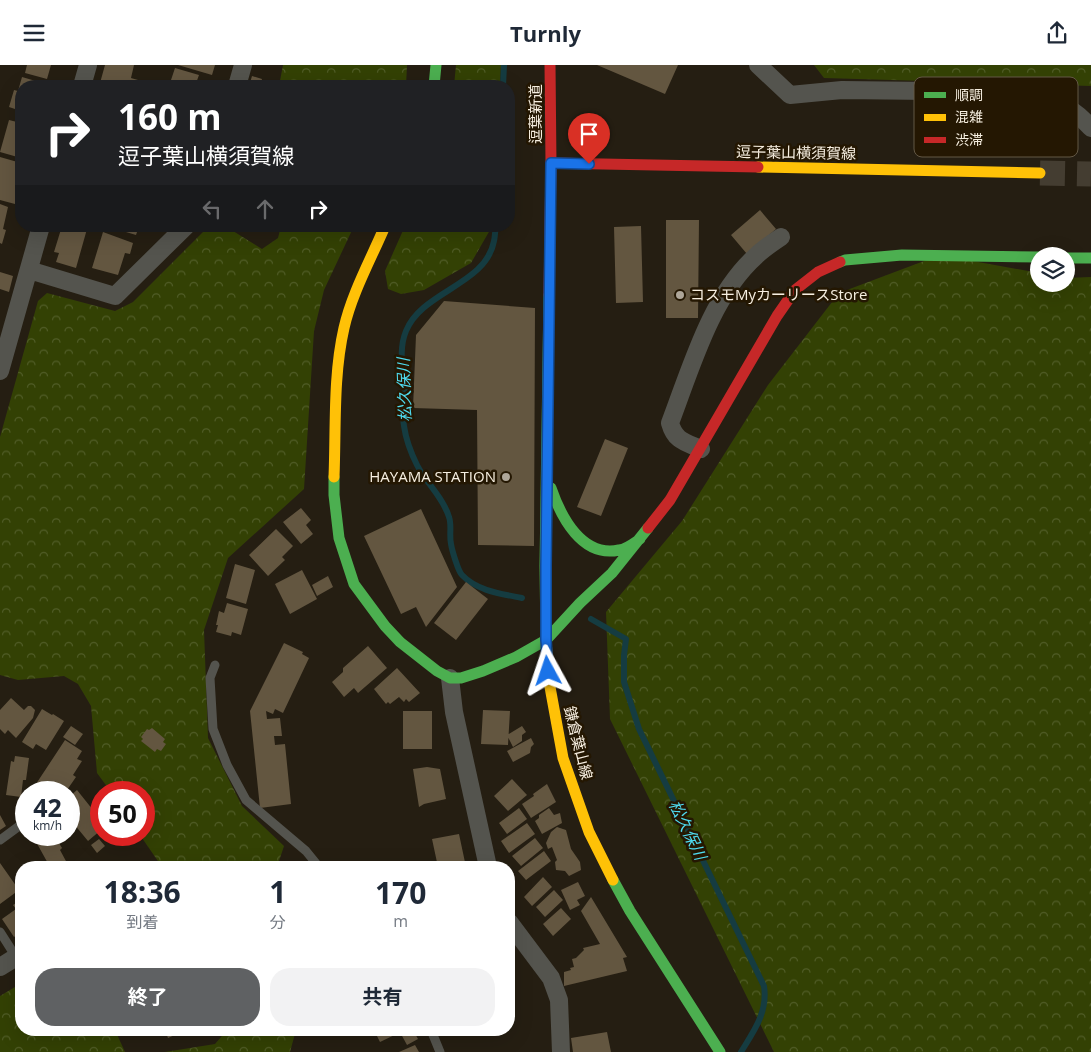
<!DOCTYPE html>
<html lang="ja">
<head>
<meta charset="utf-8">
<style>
  body { margin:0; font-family:"Open Sans","Noto Sans JP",sans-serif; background:#f2f2f3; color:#1f2937; height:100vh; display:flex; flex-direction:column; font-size:19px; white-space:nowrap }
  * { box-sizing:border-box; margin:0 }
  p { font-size:16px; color:#747a83 }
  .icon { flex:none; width:28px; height:28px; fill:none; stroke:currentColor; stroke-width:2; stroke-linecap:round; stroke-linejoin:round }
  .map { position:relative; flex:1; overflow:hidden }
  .sheet { position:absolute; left:15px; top:796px; width:500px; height:175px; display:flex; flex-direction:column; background:#fff; border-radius:20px; box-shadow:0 5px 20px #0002 }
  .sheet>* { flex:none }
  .guide { position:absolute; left:15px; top:15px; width:500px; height:152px; border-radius:20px; box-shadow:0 5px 20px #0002; background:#202124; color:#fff; overflow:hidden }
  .controls { position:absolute; left:1030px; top:182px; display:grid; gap:10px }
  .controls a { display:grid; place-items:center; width:45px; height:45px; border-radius:50%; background:#fff; box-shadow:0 5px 20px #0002; font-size:25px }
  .speed { position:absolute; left:15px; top:716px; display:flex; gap:10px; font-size:25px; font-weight:700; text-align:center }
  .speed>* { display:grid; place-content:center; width:65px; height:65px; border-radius:50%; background:#fff; box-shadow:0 5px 20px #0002; line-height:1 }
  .speed small { font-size:12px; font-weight:400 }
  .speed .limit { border:8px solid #d22; background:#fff; color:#111 }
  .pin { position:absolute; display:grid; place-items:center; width:42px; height:42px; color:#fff; margin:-51px -21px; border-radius:50% 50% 50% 0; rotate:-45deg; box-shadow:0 0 5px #0007 }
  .pin .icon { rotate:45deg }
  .me { position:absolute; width:55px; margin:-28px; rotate:355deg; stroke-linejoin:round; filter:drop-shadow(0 0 4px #0008) }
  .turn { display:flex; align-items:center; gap:18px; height:105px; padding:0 20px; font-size:22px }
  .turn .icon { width:65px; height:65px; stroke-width:2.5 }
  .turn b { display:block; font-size:35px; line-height:42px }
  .lanes { display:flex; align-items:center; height:48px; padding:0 20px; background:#0003; justify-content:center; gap:25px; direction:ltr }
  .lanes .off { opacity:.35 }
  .eta { display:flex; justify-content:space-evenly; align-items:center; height:85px; text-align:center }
  .eta b { font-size:30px; font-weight:700; line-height:35px }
  .primary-button { display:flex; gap:10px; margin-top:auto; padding:10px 20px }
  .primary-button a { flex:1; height:58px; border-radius:20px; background:#5f6163; color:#fff; font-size:20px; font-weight:700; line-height:58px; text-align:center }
  .primary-button a+a { background:#f2f2f3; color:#1f2937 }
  header { display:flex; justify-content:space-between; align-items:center; height:65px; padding:0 20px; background:#fff; font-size:22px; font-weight:700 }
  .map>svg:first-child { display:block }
  .forest { fill:url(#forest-crowns) }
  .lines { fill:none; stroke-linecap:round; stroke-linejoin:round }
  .stream { stroke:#153c41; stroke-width:6 }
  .building { fill:#635640 }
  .secondary-tunnel { stroke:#443d31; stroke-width:25; stroke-dasharray:25 12; stroke-linecap:butt }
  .lane { stroke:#54544e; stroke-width:9 }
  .street { stroke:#54544e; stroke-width:18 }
  .fast { stroke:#4caf50; stroke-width:11 }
  .slow { stroke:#ffc107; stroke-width:11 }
  .jam { stroke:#c62828; stroke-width:11 }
  .route-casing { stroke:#114b97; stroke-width:12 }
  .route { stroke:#1a73e8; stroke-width:9 }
  .poi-dot { fill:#aea699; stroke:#241702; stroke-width:2 }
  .labels { text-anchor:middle; stroke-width:5; stroke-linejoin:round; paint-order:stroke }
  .street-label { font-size:15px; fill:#f7efe1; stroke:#241702 }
  .poi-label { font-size:15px; fill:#f7efe1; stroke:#241702; text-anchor:start }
  .water-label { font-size:16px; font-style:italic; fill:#4fdaef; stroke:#241702 }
  .key { fill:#241702; stroke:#635845; stroke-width:1 }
  .key-label { font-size:14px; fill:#f7efe1 }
</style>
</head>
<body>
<header><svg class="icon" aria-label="menu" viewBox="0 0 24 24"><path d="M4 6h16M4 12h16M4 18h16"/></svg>Turnly<svg class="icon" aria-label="share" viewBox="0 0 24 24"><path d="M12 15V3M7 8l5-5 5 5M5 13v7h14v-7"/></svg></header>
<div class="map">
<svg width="1091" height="987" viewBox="0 0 1091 987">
  <defs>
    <pattern id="forest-crowns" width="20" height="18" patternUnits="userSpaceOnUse" patternTransform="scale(1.25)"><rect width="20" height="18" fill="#334104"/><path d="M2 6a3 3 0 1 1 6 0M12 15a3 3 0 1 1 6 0" fill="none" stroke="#515d28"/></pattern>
  </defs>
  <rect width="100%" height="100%" fill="#251e12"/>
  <path class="forest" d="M283,0H407L406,21H279Z
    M456,0H501L500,21H454Z
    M814,0H1091V21L824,13Z
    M209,161H225L262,184L278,173L281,161H354L324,225L314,266L304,424L228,493L204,565L208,673L242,741L284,781L277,802H162L140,770H144V728L111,727L97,708L91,641L78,619L64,611L18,615L0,610V372L38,236L47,228L115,246L133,237Z
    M405,161H490V165L471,198L424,225L401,229L388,224L385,206Z
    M940,190L1039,208V219H1066V213L1091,212V987H774L610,654L606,547L682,456L768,320L839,228Z
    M15,922H21V965H115L125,987H0V931Z
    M227,965H296L290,987H165L215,979Z"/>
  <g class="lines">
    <path class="stream" d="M503,21L504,0
      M496,161C495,166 495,172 494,176C486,220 422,226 406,266C397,288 405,309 405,331C405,341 402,351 404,361C406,375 411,388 417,400C426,418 443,432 449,452C452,460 449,470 451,479C452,485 458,506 462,510C477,526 502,529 522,533
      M591,554L626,574L624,590V617L639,664L764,921C768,947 754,966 741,987"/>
  </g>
  <path class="building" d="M27,0H51L47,14L25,8Z
    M105,0H134L131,13L138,15L136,21H113L100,18Z
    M178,0H215L212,10Z
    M597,0H678L665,29Z
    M175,3L199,10L195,21H169Z
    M252,11L262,14L260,21H249Z
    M22,12L53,21H21V46L9,42L14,25L18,26Z
    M9,55L21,58V93L0,87Z
    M0,92L21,98V115L15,139L0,135Z
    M0,139L8,142L3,164L6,165L2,179L0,178Z
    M760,145L776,164L747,189L731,170Z
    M666,155H699L698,253H666Z
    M62,161H78L87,164L76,203L56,197L59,188L54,187Z
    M116,161H139L136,170L116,164Z
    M641,161L643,237L616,238L614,162Z
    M103,167L133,178L130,189L125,188L118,210L92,203Z
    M0,207L13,211L9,227L0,224Z
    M444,236L535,243L534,481L478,480L477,345L413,343L416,270Z
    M605,374L628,383L601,451L577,442Z
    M301,443L311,455L306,460L313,469L301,479L283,457Z
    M421,444L457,522L426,562L416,542L401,549L364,471Z
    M276,464L293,481L282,492L285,495L268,511L249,490Z
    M235,499L255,505L246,539L226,533Z
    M302,505L317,534L290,549L275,519Z
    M328,511L333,522L317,531L312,520Z
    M466,517L488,534L456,575L434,558Z
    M227,538L248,544L241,570L232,567L231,571L216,567L218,560H216L219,546L224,548Z
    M284,578L303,587L302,589L309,593L283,648L275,644L273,649L266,646L267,654L280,653L282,671H274L275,680L285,679L291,739L260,743L250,646Z
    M368,581L387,603L358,628L354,623L344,632L332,617L343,607V603Z
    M397,603L420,628L409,637L406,634L404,637L399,632L390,639L388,637L386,639L374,624Z
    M11,633L24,645L28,641H31L35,645L33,653L16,673L8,665L5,669L0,664V645Z
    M42,644L52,650L53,649L64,656L46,685L36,679L33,684L22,677Z
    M483,645L510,646L508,680L481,679Z
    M403,646H432V684H403Z
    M71,661L83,669L75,680L63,672Z
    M522,661L526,667L522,670V676L513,682L507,670Z
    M152,663L165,674L163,677L166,679L161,686L157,684L155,687L141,676L143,674L141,672L147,664L149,665Z
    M531,673L534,679L531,682L530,688L513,697L507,686Z
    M65,675L82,686L77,694L82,696L73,710L76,712L67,725L63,722L59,728H49L36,719Z
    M15,691L29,693L26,715H23L21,732L6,730L11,696L14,697Z
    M427,702L440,704L446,734L424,739L419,742L413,704Z
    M512,714L527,730L508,746L494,731Z
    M547,719L556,737L531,753L522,739L534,731L533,729Z
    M77,725L101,755V765L88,776L69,753L73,749L69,745V732Z
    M519,743L527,754L507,769L499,758Z
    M549,743L554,750L560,748L562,758L542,769L535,756L539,753V750Z
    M0,750L6,761L0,765Z
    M527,758L535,769L509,788L501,776Z
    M557,762L566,765L571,784L580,797L581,805L569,811L565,806L556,805L555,797L557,795L552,782L548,784L546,778L551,767Z
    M459,769L466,802H438L432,774Z
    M44,770H54L62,783L60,785L67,798L58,802H50L35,775Z
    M535,773L543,783L521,801L512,791Z
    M99,774L105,781L97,788L91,780Z
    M544,786L551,796L526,815L518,806Z
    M0,798L19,825L0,839Z
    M543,812L552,822L532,841L524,832Z
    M578,817L585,831L577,835L580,840L570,845L561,825Z
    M554,825L563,835L545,852L536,842Z
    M591,832L627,892L623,893L627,906L564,921V907L571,905L570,903L574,902L572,894L576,893L584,885L583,883L600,879L581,846Z
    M21,835V867L14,872L2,854L16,844L13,840Z
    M561,843L571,854L553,871L543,859Z
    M165,965H186L168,973Z
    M374,965H405L380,977Z
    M410,965H413L418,974L407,980L401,969Z
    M607,967L611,987H573L571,973Z
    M415,980L419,987H399Z"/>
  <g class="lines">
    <path class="secondary-tunnel" d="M1040,108L1091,109"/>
    <path class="lane" d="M215,600L210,613L213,664L227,700L246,735L306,786L319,802
      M0,775L26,756
      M0,867L16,892
      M431,965L440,987"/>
    <path class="street" d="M758,0L790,30L842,25L1024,27C1051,31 1073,42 1091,63
      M82,21L88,0
      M237,21L243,0
      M29,205L115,231L186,161
      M0,306L41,161
      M701,384C685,377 675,376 670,358C691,303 711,231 756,191C763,184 772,178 781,172
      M450,613L454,647L488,802
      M509,857L551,913L559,935L561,987
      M0,902L21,889"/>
    <path class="fast" d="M434,21L436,0
      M1066,193H1091
      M840,197L845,195L902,190L1039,192
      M334,412V430L339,473L354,519L385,561L400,577L437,606L450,613H461L483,606L516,592L546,575L580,538L612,508L648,463
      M551,423C561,452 582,493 619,485C627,484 634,478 640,474
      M546,576L545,501L549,230
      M613,815L630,846L720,987"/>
    <path class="slow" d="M758,102L1040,108
      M334,412C336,363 333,311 344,263C352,228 371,194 385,161
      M546,576L550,622L563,693L589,767L613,815"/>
    <path class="jam" d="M551,98L758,102
      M549,230L551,98L550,0
      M648,463L670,435L777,251L795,225L818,207L840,197"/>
  </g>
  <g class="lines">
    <g class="route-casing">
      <path id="route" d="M548,606L546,575V501L551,98L589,99"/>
    </g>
    <use href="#route" class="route"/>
  </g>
  <g class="poi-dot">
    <circle cx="680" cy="230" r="5"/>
    <circle cx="506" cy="412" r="5"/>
  </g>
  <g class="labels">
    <g class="street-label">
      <text transform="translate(536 49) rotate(-90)" y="5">逗葉新道</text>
      <text transform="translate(796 88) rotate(1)" y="5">逗子葉山横須賀線</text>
      <text transform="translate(578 678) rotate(76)" y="5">鎌倉葉山線</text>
    </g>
    <g class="poi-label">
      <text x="690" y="235">コスモMyカーリースStore</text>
      <text x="496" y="417" text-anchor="end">HAYAMA STATION</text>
    </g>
    <g class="water-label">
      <text transform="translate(404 325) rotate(-92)" y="6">松久保川</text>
      <text transform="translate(688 765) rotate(64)" y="6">松久保川</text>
    </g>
  </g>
  <rect x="914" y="12" width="164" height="80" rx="8" class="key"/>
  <rect x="924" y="27" width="22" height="6" fill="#4caf50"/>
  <rect x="924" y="49" width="22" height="7" fill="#ffc107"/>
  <rect x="924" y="72" width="22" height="6" fill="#c62828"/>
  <g class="key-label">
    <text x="955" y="35">順調</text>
    <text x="955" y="57">混雑</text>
    <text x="955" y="80">渋滞</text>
  </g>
</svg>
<div class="controls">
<a><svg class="icon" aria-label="layers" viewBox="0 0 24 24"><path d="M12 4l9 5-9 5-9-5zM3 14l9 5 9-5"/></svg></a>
</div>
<div class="speed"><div>42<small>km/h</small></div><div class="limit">50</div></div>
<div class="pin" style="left:589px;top:99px;background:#d93025"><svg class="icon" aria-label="arrive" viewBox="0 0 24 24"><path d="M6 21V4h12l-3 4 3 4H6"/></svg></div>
<svg class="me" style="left:548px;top:606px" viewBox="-20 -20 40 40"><path d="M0-17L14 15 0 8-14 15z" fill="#1a73e8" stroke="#fff" stroke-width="4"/></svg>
<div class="guide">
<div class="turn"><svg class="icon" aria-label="right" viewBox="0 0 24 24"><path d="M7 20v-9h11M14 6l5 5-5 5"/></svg><div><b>160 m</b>逗子葉山横須賀線</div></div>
<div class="lanes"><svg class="icon off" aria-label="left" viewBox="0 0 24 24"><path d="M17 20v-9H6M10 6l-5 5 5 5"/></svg><svg class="icon off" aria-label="ahead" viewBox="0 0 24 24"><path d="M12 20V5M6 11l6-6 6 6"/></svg><svg class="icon" aria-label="right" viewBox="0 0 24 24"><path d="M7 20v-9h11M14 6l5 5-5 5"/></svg></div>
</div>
<section class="sheet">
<div class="eta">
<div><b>18:36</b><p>到着</p></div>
<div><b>1</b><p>分</p></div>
<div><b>170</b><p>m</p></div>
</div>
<div class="primary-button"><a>終了</a><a>共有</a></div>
</section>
</div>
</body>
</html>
